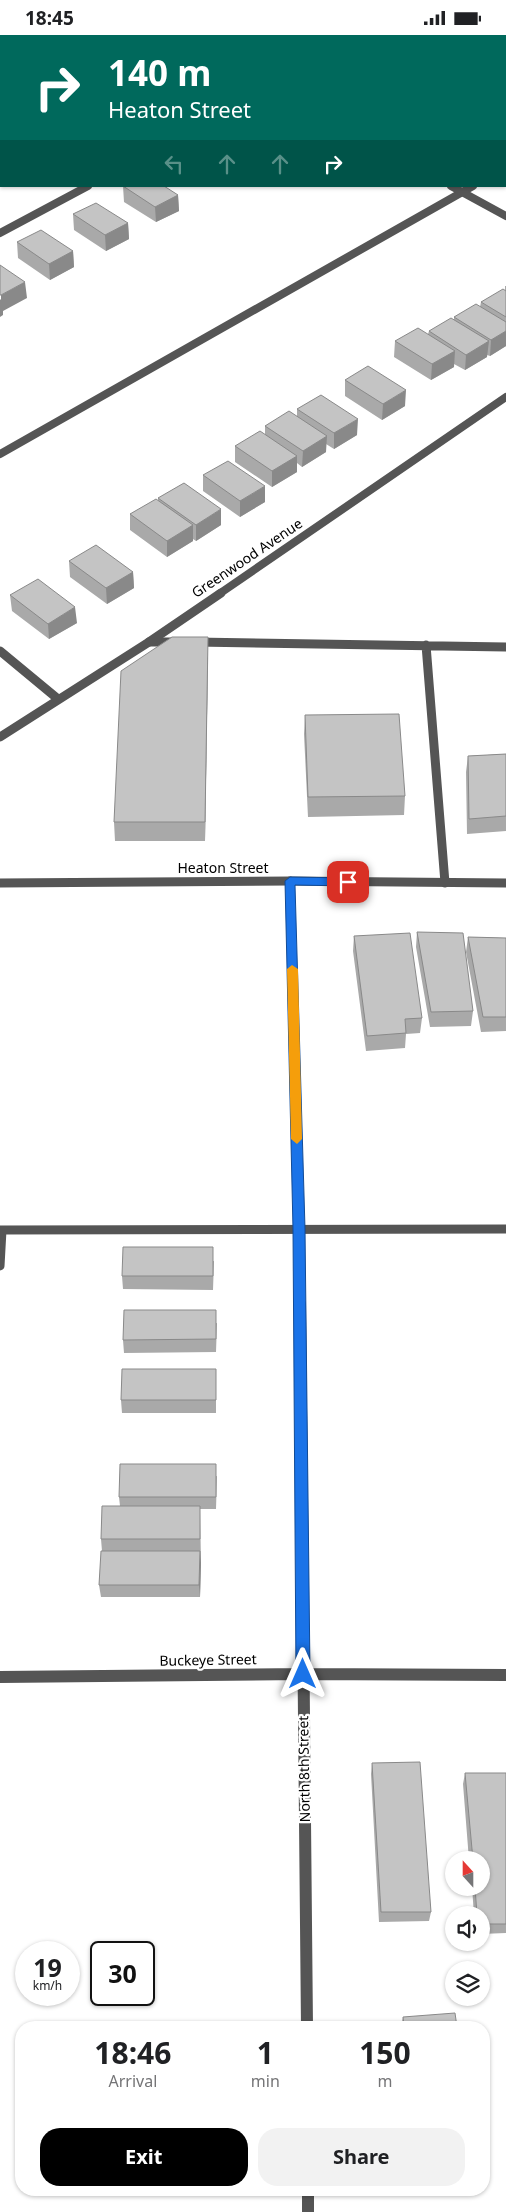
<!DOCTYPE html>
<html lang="en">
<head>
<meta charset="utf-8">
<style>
  body { margin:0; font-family:"Noto Sans",sans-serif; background:#f2f2f2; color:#202124; height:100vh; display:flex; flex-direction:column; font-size:19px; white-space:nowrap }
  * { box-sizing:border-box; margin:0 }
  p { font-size:16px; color:#757577 }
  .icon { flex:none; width:28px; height:28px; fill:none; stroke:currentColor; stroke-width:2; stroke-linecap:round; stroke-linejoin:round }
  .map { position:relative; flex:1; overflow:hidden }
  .details { position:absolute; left:15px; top:1986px; width:475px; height:175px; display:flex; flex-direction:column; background:#fff; border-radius:20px; box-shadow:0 1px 4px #0004 }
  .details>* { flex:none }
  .hud { position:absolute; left:0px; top:0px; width:506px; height:152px; box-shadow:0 1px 4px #0004; background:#00695c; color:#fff; overflow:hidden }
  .needle { width:32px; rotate:339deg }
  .buttons { position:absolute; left:445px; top:1816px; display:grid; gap:10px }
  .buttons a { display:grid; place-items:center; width:45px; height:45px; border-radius:50%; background:#fff; box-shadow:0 1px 4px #0004; font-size:25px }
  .speed { position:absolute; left:15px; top:1906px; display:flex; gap:10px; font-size:25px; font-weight:700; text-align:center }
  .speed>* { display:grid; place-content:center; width:65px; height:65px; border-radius:50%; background:#fff; box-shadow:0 1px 4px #0004; line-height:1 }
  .speed small { font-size:12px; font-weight:400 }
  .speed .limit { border:2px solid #111; border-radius:8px; background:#fff; color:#111 }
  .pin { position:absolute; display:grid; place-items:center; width:42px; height:42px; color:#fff; margin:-21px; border-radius:10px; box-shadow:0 2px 8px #0006 }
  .me { position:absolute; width:55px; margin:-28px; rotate:0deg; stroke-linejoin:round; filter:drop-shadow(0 0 4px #0008) }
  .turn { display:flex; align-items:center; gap:18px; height:105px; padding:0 25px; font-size:22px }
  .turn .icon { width:65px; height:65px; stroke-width:2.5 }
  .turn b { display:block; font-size:35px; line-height:42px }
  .lanes { display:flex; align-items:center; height:48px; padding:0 25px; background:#0003; justify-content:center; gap:25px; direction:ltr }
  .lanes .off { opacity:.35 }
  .eta { display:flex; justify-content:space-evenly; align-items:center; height:85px; text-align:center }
  .eta b { font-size:30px; font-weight:700; line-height:35px }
  .cta { display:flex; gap:10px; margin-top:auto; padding:10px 25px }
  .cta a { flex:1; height:58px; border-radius:20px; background:#000; color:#fff; font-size:20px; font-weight:700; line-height:58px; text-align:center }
  .cta a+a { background:#f2f2f2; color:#202124 }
  .status { display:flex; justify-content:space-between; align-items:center; height:35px; padding:0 25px; background:#fff; direction:ltr }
  .status svg { height:14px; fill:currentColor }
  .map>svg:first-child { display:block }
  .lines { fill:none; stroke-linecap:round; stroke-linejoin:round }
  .service-far1 { stroke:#555; stroke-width:8 }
  .service { stroke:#555; stroke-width:9 }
  .minor-far2 { stroke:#555; stroke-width:8 }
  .minor-far1 { stroke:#555; stroke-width:9 }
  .minor { stroke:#555; stroke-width:12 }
  .tertiary-far1 { stroke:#555; stroke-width:8 }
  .tertiary { stroke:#555; stroke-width:9 }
  .wall { fill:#a9a9a9 }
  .shaded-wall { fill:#898989 }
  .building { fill:#c4c4c4; stroke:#898989 }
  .route { fill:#1a73e8; stroke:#114b97 }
  .slow { fill:#f59e0b }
  .labels { text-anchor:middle; stroke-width:4.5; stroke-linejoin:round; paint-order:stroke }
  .street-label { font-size:14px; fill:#000; stroke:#fff }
</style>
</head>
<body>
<div class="status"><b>18:45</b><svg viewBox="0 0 49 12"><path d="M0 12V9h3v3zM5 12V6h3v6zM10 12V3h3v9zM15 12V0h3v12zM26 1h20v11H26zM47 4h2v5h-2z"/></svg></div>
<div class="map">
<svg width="506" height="2177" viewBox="0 0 506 2177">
  <rect width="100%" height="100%" fill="#fff"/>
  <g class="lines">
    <path class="service-far1" d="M0,419L473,151"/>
    <path class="service" d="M149,607H178
      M195,607L506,612
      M426,610L445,848
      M0,1195L506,1194
      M0,1231L2,1195"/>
    <path class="minor-far2" d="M181,0L183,1
      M14,1L16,0
      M366,1L368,0
      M451,151L506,181
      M0,198L88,151"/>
    <path class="minor-far1" d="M0,616L58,664
      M290,846L300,1271"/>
    <path class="minor" d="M300,1269L307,1992
      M0,1642L303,1639L506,1640
      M308,2155V2177"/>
    <path class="tertiary-far1" d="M219,559L506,362"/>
    <path class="tertiary" d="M0,702L149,607L221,558
      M0,848L290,846L506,848"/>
  </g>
  <path class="wall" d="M256,0H301V1H258Z
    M439,0H492V1H439Z
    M123,151L178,160L179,176L156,187L124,167Z
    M73,179L128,188L129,204L106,216L74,195Z
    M17,207L73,216L74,232L50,245L18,223Z
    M505,251H506V311L490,321L487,320V322L465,335L454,329V332L431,345L394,322L395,306L428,299L429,296L454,285V282L480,272L481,267L505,255Z
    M345,345L405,371L382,385L345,361Z
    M297,374L357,400L334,414L326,409V417L302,432L297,428V437L272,452L235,427V411L265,400V391L297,381Z
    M203,440L265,467L240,482L203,456Z
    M158,463L221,490L196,506L193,504V506L167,522L130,495V479L158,466Z
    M69,526L133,537L134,553L107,569L70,542Z
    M10,560L77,588L49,604L12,576Z
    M208,621L205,806H115L114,787Z
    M305,680L405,761L404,780L308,782L304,699Z
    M506,719V796L467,799L466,737L468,721Z
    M417,897L473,976L471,991L430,992L416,912Z
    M354,901L422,983L420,998L406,999L405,1013L366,1016L353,916Z
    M468,902L506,903V996L481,997L466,917Z
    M214,1226L213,1255L123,1254L122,1241Z
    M217,1288L216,1317L124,1318L123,1305Z
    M216,1334V1378H122L121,1365Z
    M217,1441L216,1474H200L201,1528L200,1562H101L99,1550L102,1516L101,1504L120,1471L119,1462Z
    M372,1728L431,1877L429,1886L379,1887L371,1739Z
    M465,1738H506V1898L481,1899V1880H474L472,1852H481V1825H469L463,1749Z
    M403,1982L457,1992H401Z
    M390,2155H434L390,2158Z"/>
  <path class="shaded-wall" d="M281,0H301V1H281Z
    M479,0H492V1H477Z
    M178,160L179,176L156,187L155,172Z
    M128,188L129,204L106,216L105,200Z
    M73,216L74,232L50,245L49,229Z
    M25,247L27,263L3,276V280L0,282V265L1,264V260Z
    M506,296V311L490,321L491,305Z
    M489,306L487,322L465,335L466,320Z
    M455,316L454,332L431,345L432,329Z
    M406,355L405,371L382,385L383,369Z
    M358,384L357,400L334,414V398Z
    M327,401L326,417L302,432L303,416Z
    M297,421V437L272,452V436Z
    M265,451V467L240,482V466Z
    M221,474V490L196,506V490Z
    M193,490V506L167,522V506Z
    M133,537L134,553L107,569L106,553Z
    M75,572L77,588L49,604L48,589Z
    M208,602V621L205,806V787Z
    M200,1516L201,1528L200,1562L199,1550Z"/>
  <path class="building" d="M467,0H479L477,1H469Z
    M123,151H164L178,160L155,172Z
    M96,168L128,188L105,200L73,179Z
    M41,195L73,216L49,229L17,207Z
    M0,230L25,247L1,260H0Z
    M503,254L506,256V282L481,267Z
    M476,269L506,287V296L491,305L454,282Z
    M451,283L489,306L466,320L429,296Z
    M418,293L455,316L432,329L395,306Z
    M368,331L406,355L383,369L345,345Z
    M321,360L358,384L334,398L297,374Z
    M289,376L327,401L303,416L265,391Z
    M260,396L297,421L272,436L235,411Z
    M228,426L265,451L240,466L203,440Z
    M184,448L221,474L196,490L158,463Z
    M156,464L193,490L167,506L130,479Z
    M96,510L133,537L106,553L69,526Z
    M38,544L75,572L48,589L10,560Z
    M172,602H208L205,787H114L121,636Z
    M399,679L405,761L308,762L305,680Z
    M506,719V781L469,784L468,721Z
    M417,897L463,898L473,976L431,977Z
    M410,898L422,983L405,984L406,998L367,1001L354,901Z
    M468,902L506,903V982H483Z
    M123,1212H213V1241H122Z
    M124,1275H216V1304L123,1305Z
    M122,1334H216V1365H121Z
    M120,1429H216V1462H119Z
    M102,1471H200V1504H101Z
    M101,1516H200L199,1550H99Z
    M420,1727L431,1877H381L372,1728Z
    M465,1738H506V1889H481V1880H477L475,1852H481V1825H473Z
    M455,1978L457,1992H404L403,1982Z"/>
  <path class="route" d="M290,842L348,843L353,847L348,851L295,850L305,1194L310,1639L308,1643L303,1645L298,1643L296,1639L293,1194L285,846Z"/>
  <path class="slow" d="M292,930L298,934L302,1104L297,1109L291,1104L287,934Z"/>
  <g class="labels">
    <g class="street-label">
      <text transform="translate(247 523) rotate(-34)" y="5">Greenwood Avenue</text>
      <text x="223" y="838">Heaton Street</text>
      <text transform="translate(208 1625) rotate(-1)" y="5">Buckeye Street</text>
      <text transform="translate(304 1734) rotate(-91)" y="5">North 8th Street</text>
    </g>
  </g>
</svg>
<div class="buttons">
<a><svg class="needle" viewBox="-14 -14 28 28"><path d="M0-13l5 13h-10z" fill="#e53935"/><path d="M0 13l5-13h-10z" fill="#757577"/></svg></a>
<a><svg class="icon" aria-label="sound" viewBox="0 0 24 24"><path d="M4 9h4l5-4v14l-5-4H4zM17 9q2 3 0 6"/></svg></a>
<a><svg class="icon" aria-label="layers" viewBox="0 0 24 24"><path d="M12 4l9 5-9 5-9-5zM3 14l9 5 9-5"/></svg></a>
</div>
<div class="speed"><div>19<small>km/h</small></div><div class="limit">30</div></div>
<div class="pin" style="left:348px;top:847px;background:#d93025"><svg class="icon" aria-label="arrive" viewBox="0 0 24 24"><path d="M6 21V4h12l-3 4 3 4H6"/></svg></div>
<svg class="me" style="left:303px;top:1639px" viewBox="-20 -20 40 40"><path d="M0-17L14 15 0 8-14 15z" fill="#1a73e8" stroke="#fff" stroke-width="4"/></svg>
<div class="hud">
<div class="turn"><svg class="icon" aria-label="right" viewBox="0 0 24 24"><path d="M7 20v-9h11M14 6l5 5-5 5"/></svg><div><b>140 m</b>Heaton Street</div></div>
<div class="lanes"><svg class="icon off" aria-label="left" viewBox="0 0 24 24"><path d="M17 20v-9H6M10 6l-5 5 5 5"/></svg><svg class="icon off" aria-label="ahead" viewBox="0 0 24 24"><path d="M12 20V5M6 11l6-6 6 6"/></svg><svg class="icon off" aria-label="ahead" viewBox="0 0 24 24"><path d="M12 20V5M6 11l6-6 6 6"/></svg><svg class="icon" aria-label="right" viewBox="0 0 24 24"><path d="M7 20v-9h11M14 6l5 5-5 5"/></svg></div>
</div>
<section class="details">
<div class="eta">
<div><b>18:46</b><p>Arrival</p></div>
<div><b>1</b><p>min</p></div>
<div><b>150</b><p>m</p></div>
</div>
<div class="cta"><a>Exit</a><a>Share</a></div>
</section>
</div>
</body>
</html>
